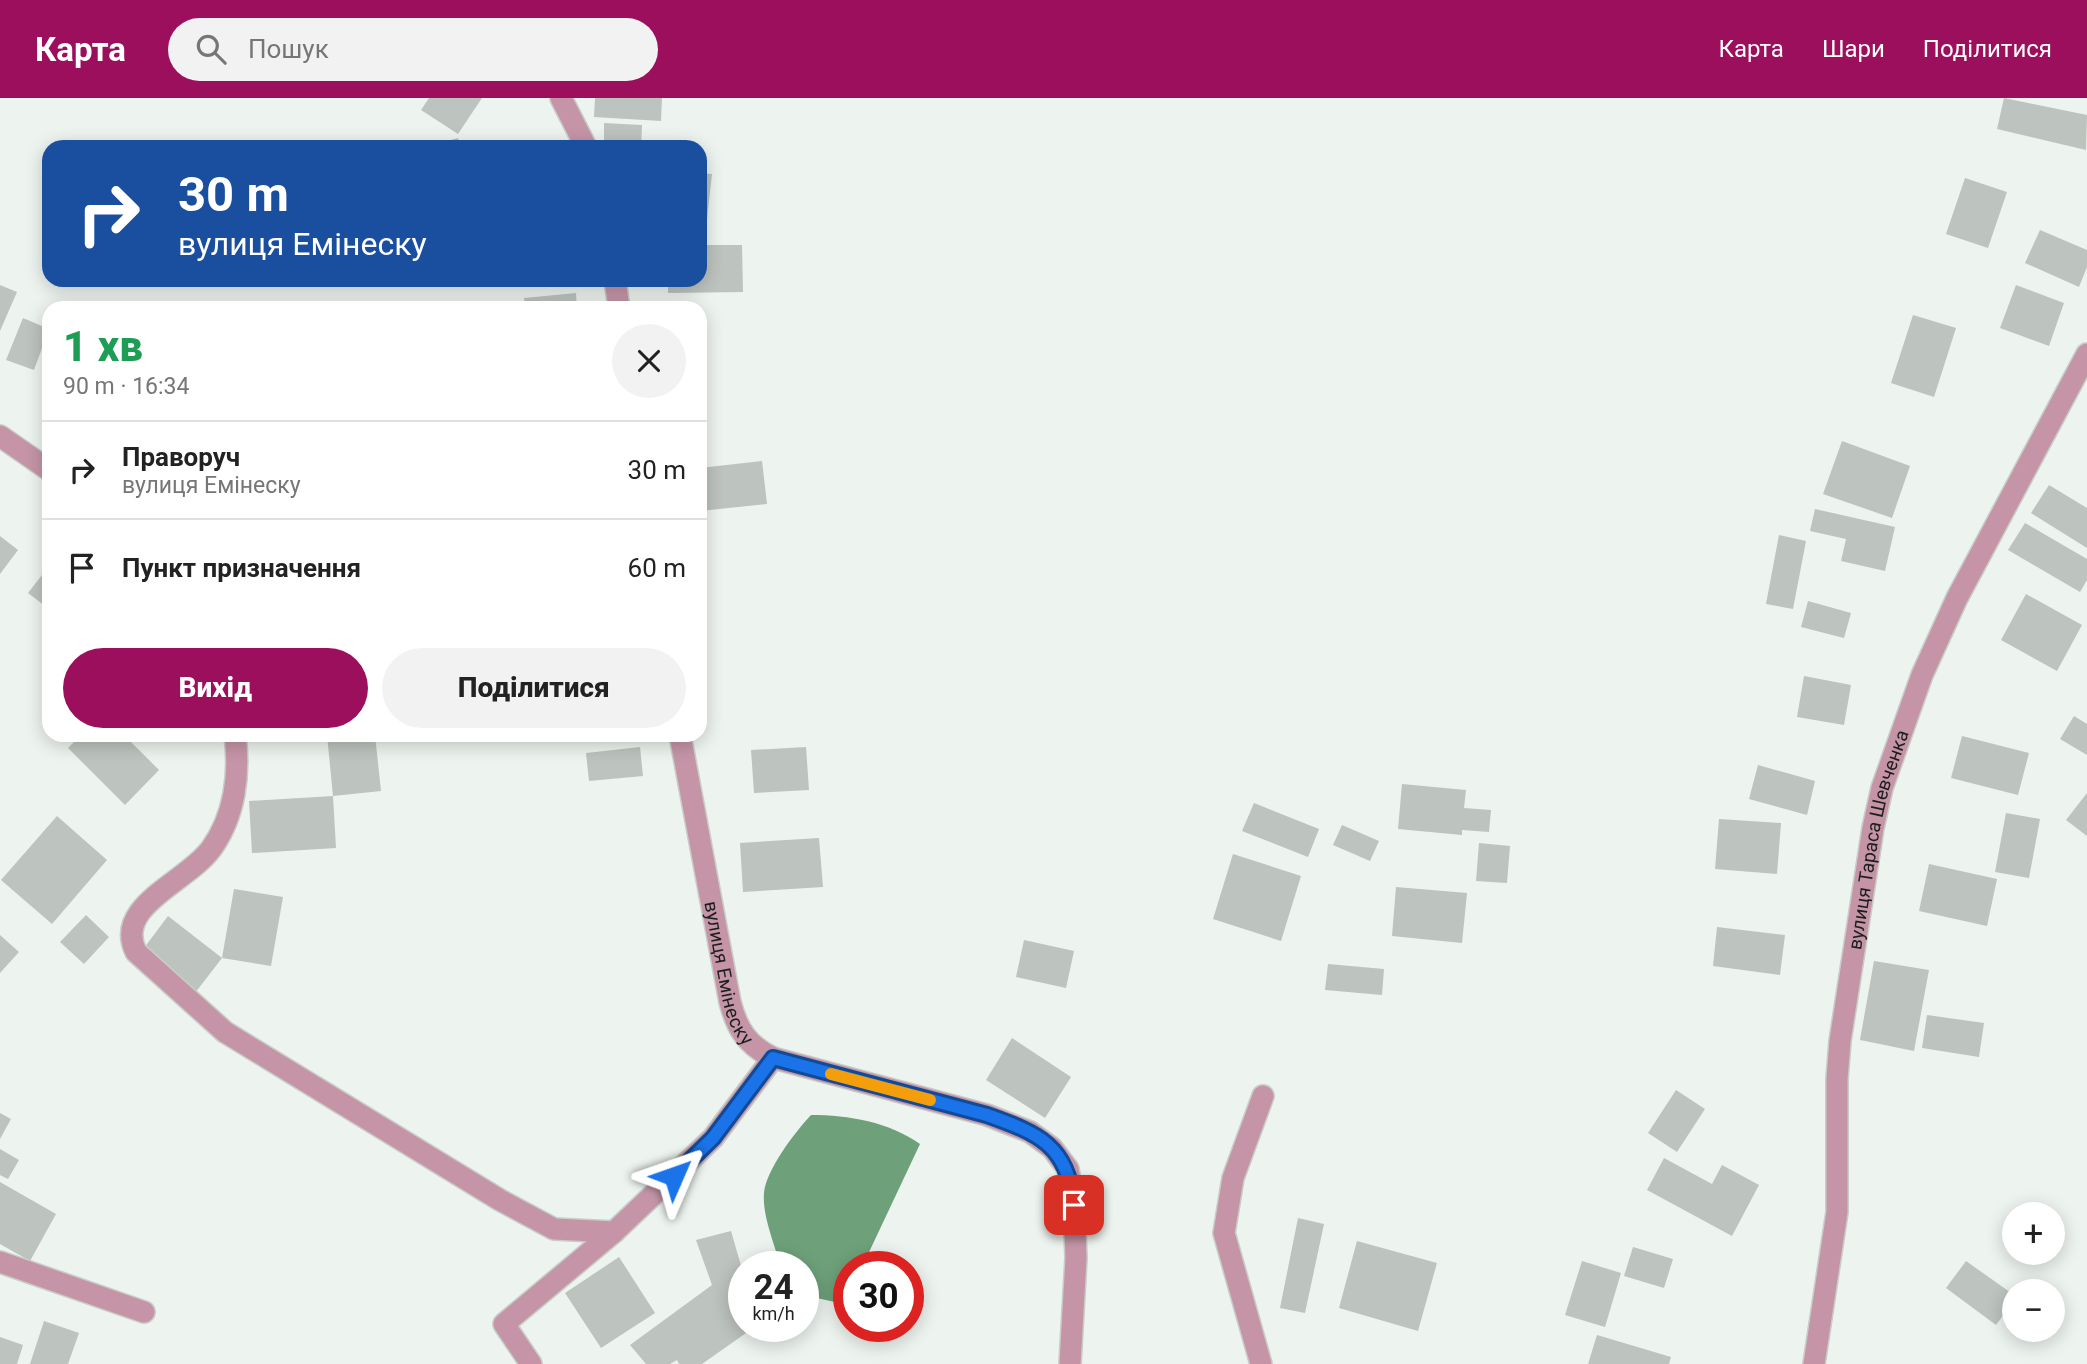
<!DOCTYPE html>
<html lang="uk">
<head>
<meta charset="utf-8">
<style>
  body { margin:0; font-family:Roboto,sans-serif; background:#f2f2f2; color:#222; height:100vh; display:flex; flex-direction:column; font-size:26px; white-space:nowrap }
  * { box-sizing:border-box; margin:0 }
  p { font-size:23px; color:#767676 }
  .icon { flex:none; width:38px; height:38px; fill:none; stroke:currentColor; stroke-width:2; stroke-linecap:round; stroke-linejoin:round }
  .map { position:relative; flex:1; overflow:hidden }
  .side { position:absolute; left:42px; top:203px; width:665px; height:441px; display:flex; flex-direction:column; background:#fff; border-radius:21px; box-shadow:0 4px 18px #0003 }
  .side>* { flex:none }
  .guide { position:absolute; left:42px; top:42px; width:665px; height:147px; border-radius:21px; box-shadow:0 4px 18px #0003; background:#1a4fa0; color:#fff; overflow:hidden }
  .controls { position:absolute; left:2002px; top:1104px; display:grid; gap:14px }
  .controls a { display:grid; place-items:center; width:63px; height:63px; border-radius:50%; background:#fff; box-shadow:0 4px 18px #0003; font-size:35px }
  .speed { position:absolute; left:728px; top:1153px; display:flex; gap:14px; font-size:35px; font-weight:700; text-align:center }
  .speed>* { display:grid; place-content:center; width:91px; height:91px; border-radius:50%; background:#fff; box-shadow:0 4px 18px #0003; line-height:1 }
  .speed small { font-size:18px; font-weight:400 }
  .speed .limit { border:10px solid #d22; background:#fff; color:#111 }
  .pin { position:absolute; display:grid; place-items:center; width:60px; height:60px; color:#fff; margin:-30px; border-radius:14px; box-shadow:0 4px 10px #0006 }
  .me { position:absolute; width:77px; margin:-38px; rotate:47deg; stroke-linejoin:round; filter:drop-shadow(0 0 5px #0008) }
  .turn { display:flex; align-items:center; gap:24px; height:147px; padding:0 21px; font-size:32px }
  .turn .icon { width:91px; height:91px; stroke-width:2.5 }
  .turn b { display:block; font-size:49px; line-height:60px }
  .round { display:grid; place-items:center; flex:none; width:74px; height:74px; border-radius:37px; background:#f2f2f2 }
  .summary { display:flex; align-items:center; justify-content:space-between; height:119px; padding:0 21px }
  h1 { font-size:42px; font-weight:800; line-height:52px; color:#1e9e55 }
  .cta { display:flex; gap:14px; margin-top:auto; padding:14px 21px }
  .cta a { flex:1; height:80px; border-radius:42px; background:#9c0f5d; color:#fff; font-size:28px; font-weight:800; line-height:80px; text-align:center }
  .cta a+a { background:#f2f2f2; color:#222 }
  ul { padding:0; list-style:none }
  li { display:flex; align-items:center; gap:21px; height:98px; padding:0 21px; border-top:2px solid #e0e0e0 }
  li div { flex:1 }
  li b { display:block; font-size:26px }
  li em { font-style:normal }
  header { display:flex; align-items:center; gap:42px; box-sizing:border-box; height:98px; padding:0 35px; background:#9c0f5d; color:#fff }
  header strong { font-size:33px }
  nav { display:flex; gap:38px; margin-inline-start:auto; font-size:24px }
  .search { width:490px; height:63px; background:#f2f2f2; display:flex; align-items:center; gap:18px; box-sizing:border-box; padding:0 24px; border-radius:38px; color:#767676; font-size:26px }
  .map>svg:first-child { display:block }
  .water { fill:#6ea17a }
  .building { fill:#bdc3be }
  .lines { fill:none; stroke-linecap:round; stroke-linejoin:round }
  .minor-casing { stroke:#c8cdc8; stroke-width:24 }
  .minor { stroke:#c595a7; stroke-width:21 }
  .route-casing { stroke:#114b97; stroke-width:18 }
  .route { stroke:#1a73e8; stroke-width:12 }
  .slow { stroke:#f59e0b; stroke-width:12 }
  .labels { text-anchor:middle; stroke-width:7; stroke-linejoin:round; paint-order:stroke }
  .street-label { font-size:19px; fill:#1d1f1d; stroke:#edf3ee }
</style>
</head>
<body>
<header>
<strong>Карта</strong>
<div class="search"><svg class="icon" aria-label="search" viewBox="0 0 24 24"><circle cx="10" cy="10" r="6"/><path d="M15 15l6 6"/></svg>Пошук</div>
<nav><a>Карта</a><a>Шари</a><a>Поділитися</a></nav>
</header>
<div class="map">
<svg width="2087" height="1266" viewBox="0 0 2087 1266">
  <rect width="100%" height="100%" fill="#edf3ee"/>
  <path class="water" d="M811,1017C849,1017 889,1024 920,1046L862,1169H849V1196L844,1206L803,1197V1169H781C775,1148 762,1117 764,1095C766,1072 795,1034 811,1017Z"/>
  <path class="building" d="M429,0H482L458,36L421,12Z
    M595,0H662L661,23L594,19Z
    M2004,0L2087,17L2086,52L1997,31Z
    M604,25L642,27L641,49H604Z
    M458,40L461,49H428V48Z
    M700,75L712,76L706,130H700Z
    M1965,80L2007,94L1988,150L1946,136Z
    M2040,132L2087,152V169L2079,189L2025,165Z
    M700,147H742L743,194L668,195V182H700Z
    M0,187L17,194L0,233Z
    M2016,187L2064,205L2049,248L2000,230Z
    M576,195L577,210H525L524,200Z
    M1913,217L1956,230L1934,299L1891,285Z
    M23,220L49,231L34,272L6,262Z
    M1842,343L1910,368L1892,420L1823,396Z
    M762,363L767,406L700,413V370Z
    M2049,387L2087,410V450L2031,415Z
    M1815,411L1895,429L1885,473L1841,463L1846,441L1810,433Z
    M2025,425L2087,461V482L2080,494L2008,452Z
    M1779,437L1806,443L1793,511L1766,506Z
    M0,438L18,452L0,476Z
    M49,468V511L28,495Z
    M2026,496L2082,527L2057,573L2001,542Z
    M1808,503L1851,515L1844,540L1801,529Z
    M1804,578L1851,587L1844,627L1797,619Z
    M2074,618L2087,626V657L2060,641Z
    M81,637H124L159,672L125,707L68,650Z
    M327,637H375L381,693L333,698Z
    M1962,638L2029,655L2018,697L1951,680Z
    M640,649L643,678L589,683L586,655Z
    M806,649L809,692L754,695L751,652Z
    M1758,667L1815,683L1807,717L1749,701Z
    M1402,686L1466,692L1464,710L1491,712L1489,734L1462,732V737L1398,731Z
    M2087,695V738L2066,722Z
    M333,698L336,750L252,755L249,703Z
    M1254,705L1319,731L1308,759L1242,733Z
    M2006,715L2040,721L2029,780L1995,774Z
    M57,718L107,762L52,826L1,782Z
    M1719,721L1781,725L1777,776L1715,771Z
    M1342,727L1379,743L1370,763L1333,747Z
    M819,740L823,789L743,794L740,745Z
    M1479,745L1510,748L1507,785L1476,783Z
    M1233,756L1301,778L1281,843L1213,821Z
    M1929,766L1997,781L1987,828L1919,813Z
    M1396,789L1467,795L1462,845L1392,838Z
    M234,791L283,799L271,868L222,860Z
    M86,817L109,839L84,866L60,844Z
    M168,818L222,860L195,895L141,854Z
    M1717,829L1785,837L1780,877L1713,868Z
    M0,837L19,854L0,875Z
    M1024,842L1074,853L1066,890L1016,879Z
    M1874,863L1929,872L1914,953L1860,942Z
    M1328,866L1384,871L1382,897L1325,892Z
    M1927,917L1984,925L1979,959L1922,950Z
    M1012,940L1071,979L1045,1020L986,982Z
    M1676,992L1705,1011L1677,1054L1648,1035Z
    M0,1015L11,1021L0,1041Z
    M0,1051L19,1062L8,1081L0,1077Z
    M1664,1060L1712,1086L1722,1067L1759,1087L1732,1138L1647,1092Z
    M0,1084L56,1116L30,1163L0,1146Z
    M1298,1120L1324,1126L1305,1215L1280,1210Z
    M731,1133L744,1178V1228H756L702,1266H679L677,1262L670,1266H646L630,1247L712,1187L696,1142Z
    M1357,1143L1437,1165L1418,1233L1339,1210Z
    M1633,1149L1673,1161L1664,1190L1624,1178Z
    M619,1159L655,1215L601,1250L565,1195Z
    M1582,1163L1621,1175L1605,1229L1565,1217Z
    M1966,1163L2014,1197V1203L1996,1227L1946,1190Z
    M44,1223L79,1235L68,1266H30Z
    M1597,1237L1671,1259L1669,1266H1588Z
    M0,1239L23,1247L17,1266H0Z"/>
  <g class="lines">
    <g class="minor-casing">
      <g id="minor">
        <path d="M561,0L586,49"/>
        <path d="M615,182L619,210"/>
        <path d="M0,338L49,372"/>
        <path d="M235,637C240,676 235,718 211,751C187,784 113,808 136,854L225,934L500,1102L554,1131L614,1134"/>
        <path id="s1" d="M680,637L730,904C737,931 747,947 773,960L987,1017L1030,1034L1052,1050L1068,1071L1074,1107L1076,1160L1070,1266"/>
        <path d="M0,1164L144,1214"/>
        <path d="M531,1266L504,1226L614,1134L713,1040L773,960"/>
        <path d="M1261,1266L1224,1135L1233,1080L1263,998"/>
        <path id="s2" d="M1814,1266L1837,1114V981L1840,943L1873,730L1882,690L1922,577L1957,500L2087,256"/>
      </g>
    </g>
    <use href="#minor" class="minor"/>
  </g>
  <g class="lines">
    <g class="route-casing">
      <path id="route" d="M674,1078L713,1040L773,960L987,1017C1040,1036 1067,1047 1074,1107"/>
    </g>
    <use href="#route" class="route"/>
    <path class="slow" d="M831,976L930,1002"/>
  </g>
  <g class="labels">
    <g class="street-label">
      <text dy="7" stroke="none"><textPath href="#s2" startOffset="530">вулиця Тараса Шевченка</textPath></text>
      <text dy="7" stroke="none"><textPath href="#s1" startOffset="243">вулиця Емінеску</textPath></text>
    </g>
  </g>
</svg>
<div class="controls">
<a>+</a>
<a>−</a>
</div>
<div class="speed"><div>24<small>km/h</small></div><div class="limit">30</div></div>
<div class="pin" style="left:1074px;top:1107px;background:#d93025"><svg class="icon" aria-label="arrive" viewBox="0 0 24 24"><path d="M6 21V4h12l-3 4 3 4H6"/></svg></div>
<svg class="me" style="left:674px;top:1078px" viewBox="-20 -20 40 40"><path d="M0-17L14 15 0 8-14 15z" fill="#1a73e8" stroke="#fff" stroke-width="4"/></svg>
<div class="guide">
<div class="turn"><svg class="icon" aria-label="right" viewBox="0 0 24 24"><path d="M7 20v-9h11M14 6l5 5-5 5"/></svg><div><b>30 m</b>вулиця Емінеску</div></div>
</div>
<section class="side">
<div class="summary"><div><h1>1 хв</h1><p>90 m · 16:34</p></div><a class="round"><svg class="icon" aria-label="close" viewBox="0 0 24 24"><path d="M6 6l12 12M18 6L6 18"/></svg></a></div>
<ul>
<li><svg class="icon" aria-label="right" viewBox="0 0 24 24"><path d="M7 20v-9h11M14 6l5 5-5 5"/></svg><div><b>Праворуч</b><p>вулиця Емінеску</p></div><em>30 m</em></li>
<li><svg class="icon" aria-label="arrive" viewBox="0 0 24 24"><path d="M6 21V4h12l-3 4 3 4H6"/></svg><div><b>Пункт призначення</b></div><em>60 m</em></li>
</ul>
<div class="cta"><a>Вихід</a><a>Поділитися</a></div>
</section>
</div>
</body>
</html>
